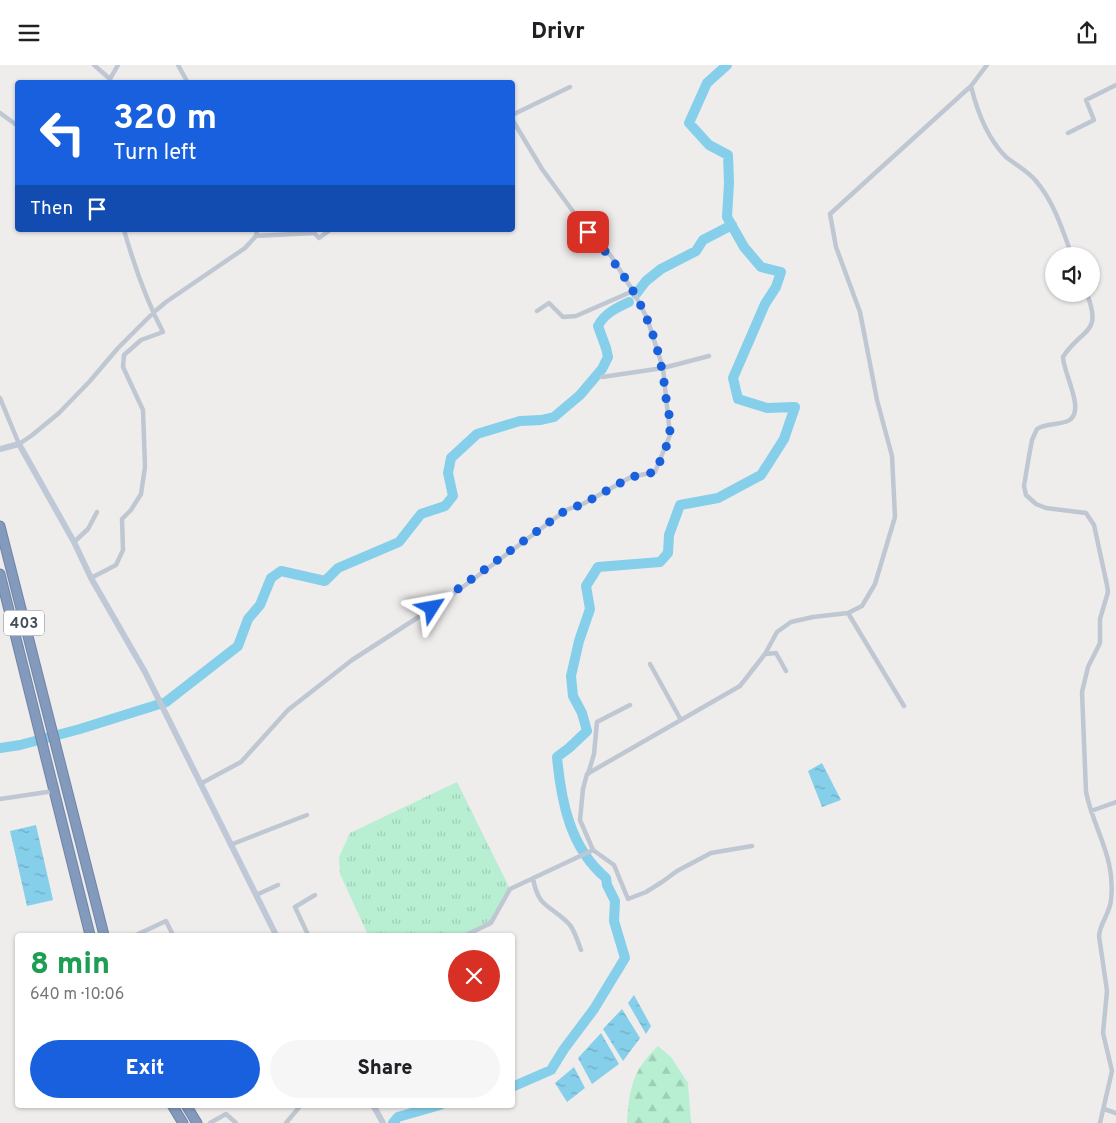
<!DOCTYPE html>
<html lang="en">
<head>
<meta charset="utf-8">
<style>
  body { margin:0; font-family:Overpass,sans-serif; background:#f6f6f6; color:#202124; height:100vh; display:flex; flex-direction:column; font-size:19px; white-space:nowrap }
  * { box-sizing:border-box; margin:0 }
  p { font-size:16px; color:#757577 }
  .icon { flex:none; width:28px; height:28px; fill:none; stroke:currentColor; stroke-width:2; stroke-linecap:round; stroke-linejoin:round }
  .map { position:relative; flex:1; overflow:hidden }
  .drawer { position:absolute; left:15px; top:868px; width:500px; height:175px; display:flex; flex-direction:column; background:#fff; border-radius:5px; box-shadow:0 1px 4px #0004 }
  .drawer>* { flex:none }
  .top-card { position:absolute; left:15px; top:15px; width:500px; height:152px; border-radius:5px; box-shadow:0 1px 4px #0004; background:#1860dd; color:#fff; overflow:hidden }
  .buttons { position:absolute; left:1045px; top:182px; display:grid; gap:10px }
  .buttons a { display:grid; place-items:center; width:55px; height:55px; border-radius:50%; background:#fff; box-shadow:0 1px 4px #0004; font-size:25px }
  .pin { position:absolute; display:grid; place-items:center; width:42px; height:42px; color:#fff; margin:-21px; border-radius:10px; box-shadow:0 2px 8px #0006 }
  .me { position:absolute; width:55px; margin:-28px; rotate:56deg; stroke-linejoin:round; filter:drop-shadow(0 0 4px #0008) }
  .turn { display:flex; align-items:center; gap:18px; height:105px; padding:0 15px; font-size:22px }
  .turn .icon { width:65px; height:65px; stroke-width:2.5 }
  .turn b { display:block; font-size:35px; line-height:42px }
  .then { display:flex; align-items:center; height:48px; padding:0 15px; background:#0003; gap:10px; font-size:19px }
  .round { display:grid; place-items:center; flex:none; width:52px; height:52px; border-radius:26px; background:#f6f6f6 }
  .overview { display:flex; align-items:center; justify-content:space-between; height:85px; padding:0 15px }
  h1 { font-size:30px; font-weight:800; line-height:38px; color:#1e9e55 }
  .primary-button { display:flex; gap:10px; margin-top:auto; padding:10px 15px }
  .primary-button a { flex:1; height:58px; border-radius:30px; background:#1860dd; color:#fff; font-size:20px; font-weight:800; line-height:58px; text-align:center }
  .primary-button a+a { background:#f6f6f6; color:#202124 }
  header { display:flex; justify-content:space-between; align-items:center; height:65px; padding:0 15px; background:#fff; font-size:22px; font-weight:800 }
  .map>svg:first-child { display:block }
  .forest { fill:url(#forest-firs) }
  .park { fill:url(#park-tufts) }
  .water { fill:url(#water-ripples) }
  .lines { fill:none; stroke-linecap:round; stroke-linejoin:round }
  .river { stroke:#85cfeb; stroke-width:10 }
  .highway-casing { stroke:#6e85a7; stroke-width:11 }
  .street { stroke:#bfc7d2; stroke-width:4.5 }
  .secondary { stroke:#bec8d6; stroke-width:6 }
  .highway { stroke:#839abc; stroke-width:9 }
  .route { stroke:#1860dd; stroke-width:9; stroke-dasharray:0 16.2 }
  .labels { text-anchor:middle; stroke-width:5; stroke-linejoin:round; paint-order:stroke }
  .shield { fill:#fff; stroke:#7c838b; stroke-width:1 }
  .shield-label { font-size:15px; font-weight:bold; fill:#444e59 }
</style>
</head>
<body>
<header><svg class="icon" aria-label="menu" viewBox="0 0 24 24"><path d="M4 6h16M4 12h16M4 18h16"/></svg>Drivr<svg class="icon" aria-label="share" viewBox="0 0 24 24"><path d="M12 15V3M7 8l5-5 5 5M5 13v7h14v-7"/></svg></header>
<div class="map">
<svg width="1116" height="1058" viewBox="0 0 1116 1058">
  <defs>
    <pattern id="forest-firs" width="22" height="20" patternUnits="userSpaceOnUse" patternTransform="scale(1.25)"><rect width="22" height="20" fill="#b8eed1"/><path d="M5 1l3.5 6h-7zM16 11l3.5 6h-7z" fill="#9fceb6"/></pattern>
    <pattern id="park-tufts" width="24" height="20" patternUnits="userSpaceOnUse" patternTransform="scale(1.25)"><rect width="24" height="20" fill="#b8eed1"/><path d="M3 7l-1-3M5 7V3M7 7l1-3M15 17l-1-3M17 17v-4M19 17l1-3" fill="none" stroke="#9fceb6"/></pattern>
    <pattern id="water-ripples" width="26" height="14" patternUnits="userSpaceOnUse" patternTransform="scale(1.25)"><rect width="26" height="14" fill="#85cfeb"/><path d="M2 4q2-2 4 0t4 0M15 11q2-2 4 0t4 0" fill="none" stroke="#6eaac1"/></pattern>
  </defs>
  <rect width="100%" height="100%" fill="#efecec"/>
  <path class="forest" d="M658,981L671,992L688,1018L691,1058H627C629,1024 632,1006 658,981Z"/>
  <path class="park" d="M457,717L510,824L491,858L466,870H368L340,809L339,792L350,768Z"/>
  <path class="water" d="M822,698L841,735L822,742L808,706Z
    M36,760L53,835L27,841L10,766Z
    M634,930L651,961L646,969L628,938Z
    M622,944L640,973L623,996L603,964Z
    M601,968L619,999L592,1019L578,993Z
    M574,1002L585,1023L567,1037L555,1018Z"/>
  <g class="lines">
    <path class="river" d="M636,229L646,216L661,204L696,186L703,175L732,160
      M0,683L20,680L80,664L166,637L238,581L248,554L260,540L271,513L281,506L325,516L338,503L399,477L421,449L445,441L453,431L448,408L451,393L477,369L520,356L541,355L554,352L580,330L602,304L608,292L606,283L598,261C604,249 616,243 629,237
      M512,1022L551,1005L564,984L594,944L625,893L614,856L615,836L607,820L606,813C570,783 561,736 557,692L569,683L587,666L582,648L573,631L571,611L579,576L590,544L586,521L598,502L660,497L668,488L669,470L680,440L718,433L761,410L784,374L795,342L767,343L738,334L733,313L765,239L776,222L781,207L761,202L744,182L727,152L729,118L728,90L709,80L689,58L707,18L727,0
      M393,1058L398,1052L440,1040"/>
    <g class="highway-casing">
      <path id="highway" d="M0,461L104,870
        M0,509L90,870
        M172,1040L183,1058
        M186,1040L197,1058"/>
    </g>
    <path class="street" d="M94,0L110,14
      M178,0L188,18
      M987,0L971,21C977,46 988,74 1006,92C1016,100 1028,106 1036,116C1054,137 1063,166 1072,191
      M111,18L110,14L118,0
      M0,48L18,61
      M512,50L570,22
      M1068,68L1094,55L1086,35L1116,20
      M256,171L314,168L319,173L330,165
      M1087,229C1103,270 1081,263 1063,292C1063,307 1084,342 1071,354C1065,360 1046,358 1037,364L1032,375L1029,391L1024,421L1026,430L1036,439L1046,443L1086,448L1094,460L1107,520L1108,527L1100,554V578L1088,602L1082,627L1086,727C1094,766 1116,792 1111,835C1110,848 1100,858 1099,871L1107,926L1103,968L1112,1006L1100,1058
      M537,246L549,238L563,252L576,251L633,226
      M602,312L663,303L709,291
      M0,333L19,379L31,371L59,348L90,316L118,283L153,248L166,237L245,183L256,171L257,165
      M74,477L88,464L97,447
      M91,513L116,500L123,485L122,454L131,445L141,429L145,402L143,345L123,302L124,290L141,275L163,267C146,235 134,200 124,165
      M848,548L904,641
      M765,589L777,567L791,557L813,552L848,548L862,541L875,519L895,452L892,391L877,335L860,247L836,182L830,149L971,21
      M650,599L681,655
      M588,709L594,689L597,657L630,640
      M200,719L241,697L288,645L352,595L448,533L566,445L583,439L631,412L655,407L670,370L663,303L647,253L633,226L611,191L588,167L542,104L512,54
      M0,734L54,726
      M1091,746L1116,737
      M230,780L307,750
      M593,785L580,755L583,724L587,709L740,621L765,589L776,588L786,606
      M533,813C538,842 548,839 566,856C574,862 577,875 581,885
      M256,830L278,820
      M136,870L166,856L173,870
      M308,870L295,842L315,830
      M466,870L491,858L510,824L593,785L614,800L628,834L646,827L662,817L677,806L711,788L752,781
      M1104,1044L1116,1048
      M210,1058L226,1049L236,1058
      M286,1058L301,1040"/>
    <path class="secondary" d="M0,384L19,379L74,477L91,513L145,607L276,870
      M373,1040L383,1058"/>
    <use href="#highway" class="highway"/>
  </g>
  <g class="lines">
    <path class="route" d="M432,543L566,445L583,439L631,412L655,407C660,396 667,383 669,371C672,360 668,344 666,333C659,264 635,217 588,167"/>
  </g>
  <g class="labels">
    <rect class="shield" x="4" y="545.5" width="40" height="25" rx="4"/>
    <g class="shield-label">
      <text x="24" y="563">403</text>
    </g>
  </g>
</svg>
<div class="buttons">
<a><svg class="icon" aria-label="sound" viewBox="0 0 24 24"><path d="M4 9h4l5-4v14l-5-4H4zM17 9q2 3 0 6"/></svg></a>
</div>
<div class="pin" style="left:588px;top:167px;background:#d93025"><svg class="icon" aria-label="arrive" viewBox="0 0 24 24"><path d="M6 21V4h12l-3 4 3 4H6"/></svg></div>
<svg class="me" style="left:432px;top:543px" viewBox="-20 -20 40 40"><path d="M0-17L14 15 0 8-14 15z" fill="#1860dd" stroke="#fff" stroke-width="4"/></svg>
<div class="top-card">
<div class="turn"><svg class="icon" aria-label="left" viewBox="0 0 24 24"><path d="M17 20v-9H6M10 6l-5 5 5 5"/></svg><div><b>320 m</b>Turn left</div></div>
<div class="then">Then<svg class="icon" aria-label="arrive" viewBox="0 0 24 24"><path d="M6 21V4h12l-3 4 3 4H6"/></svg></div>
</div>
<section class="drawer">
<div class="overview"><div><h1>8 min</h1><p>640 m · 10:06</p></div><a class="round" style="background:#d93025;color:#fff"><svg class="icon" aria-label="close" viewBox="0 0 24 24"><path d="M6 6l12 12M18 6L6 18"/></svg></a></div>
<div class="primary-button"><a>Exit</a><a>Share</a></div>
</section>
</div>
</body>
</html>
